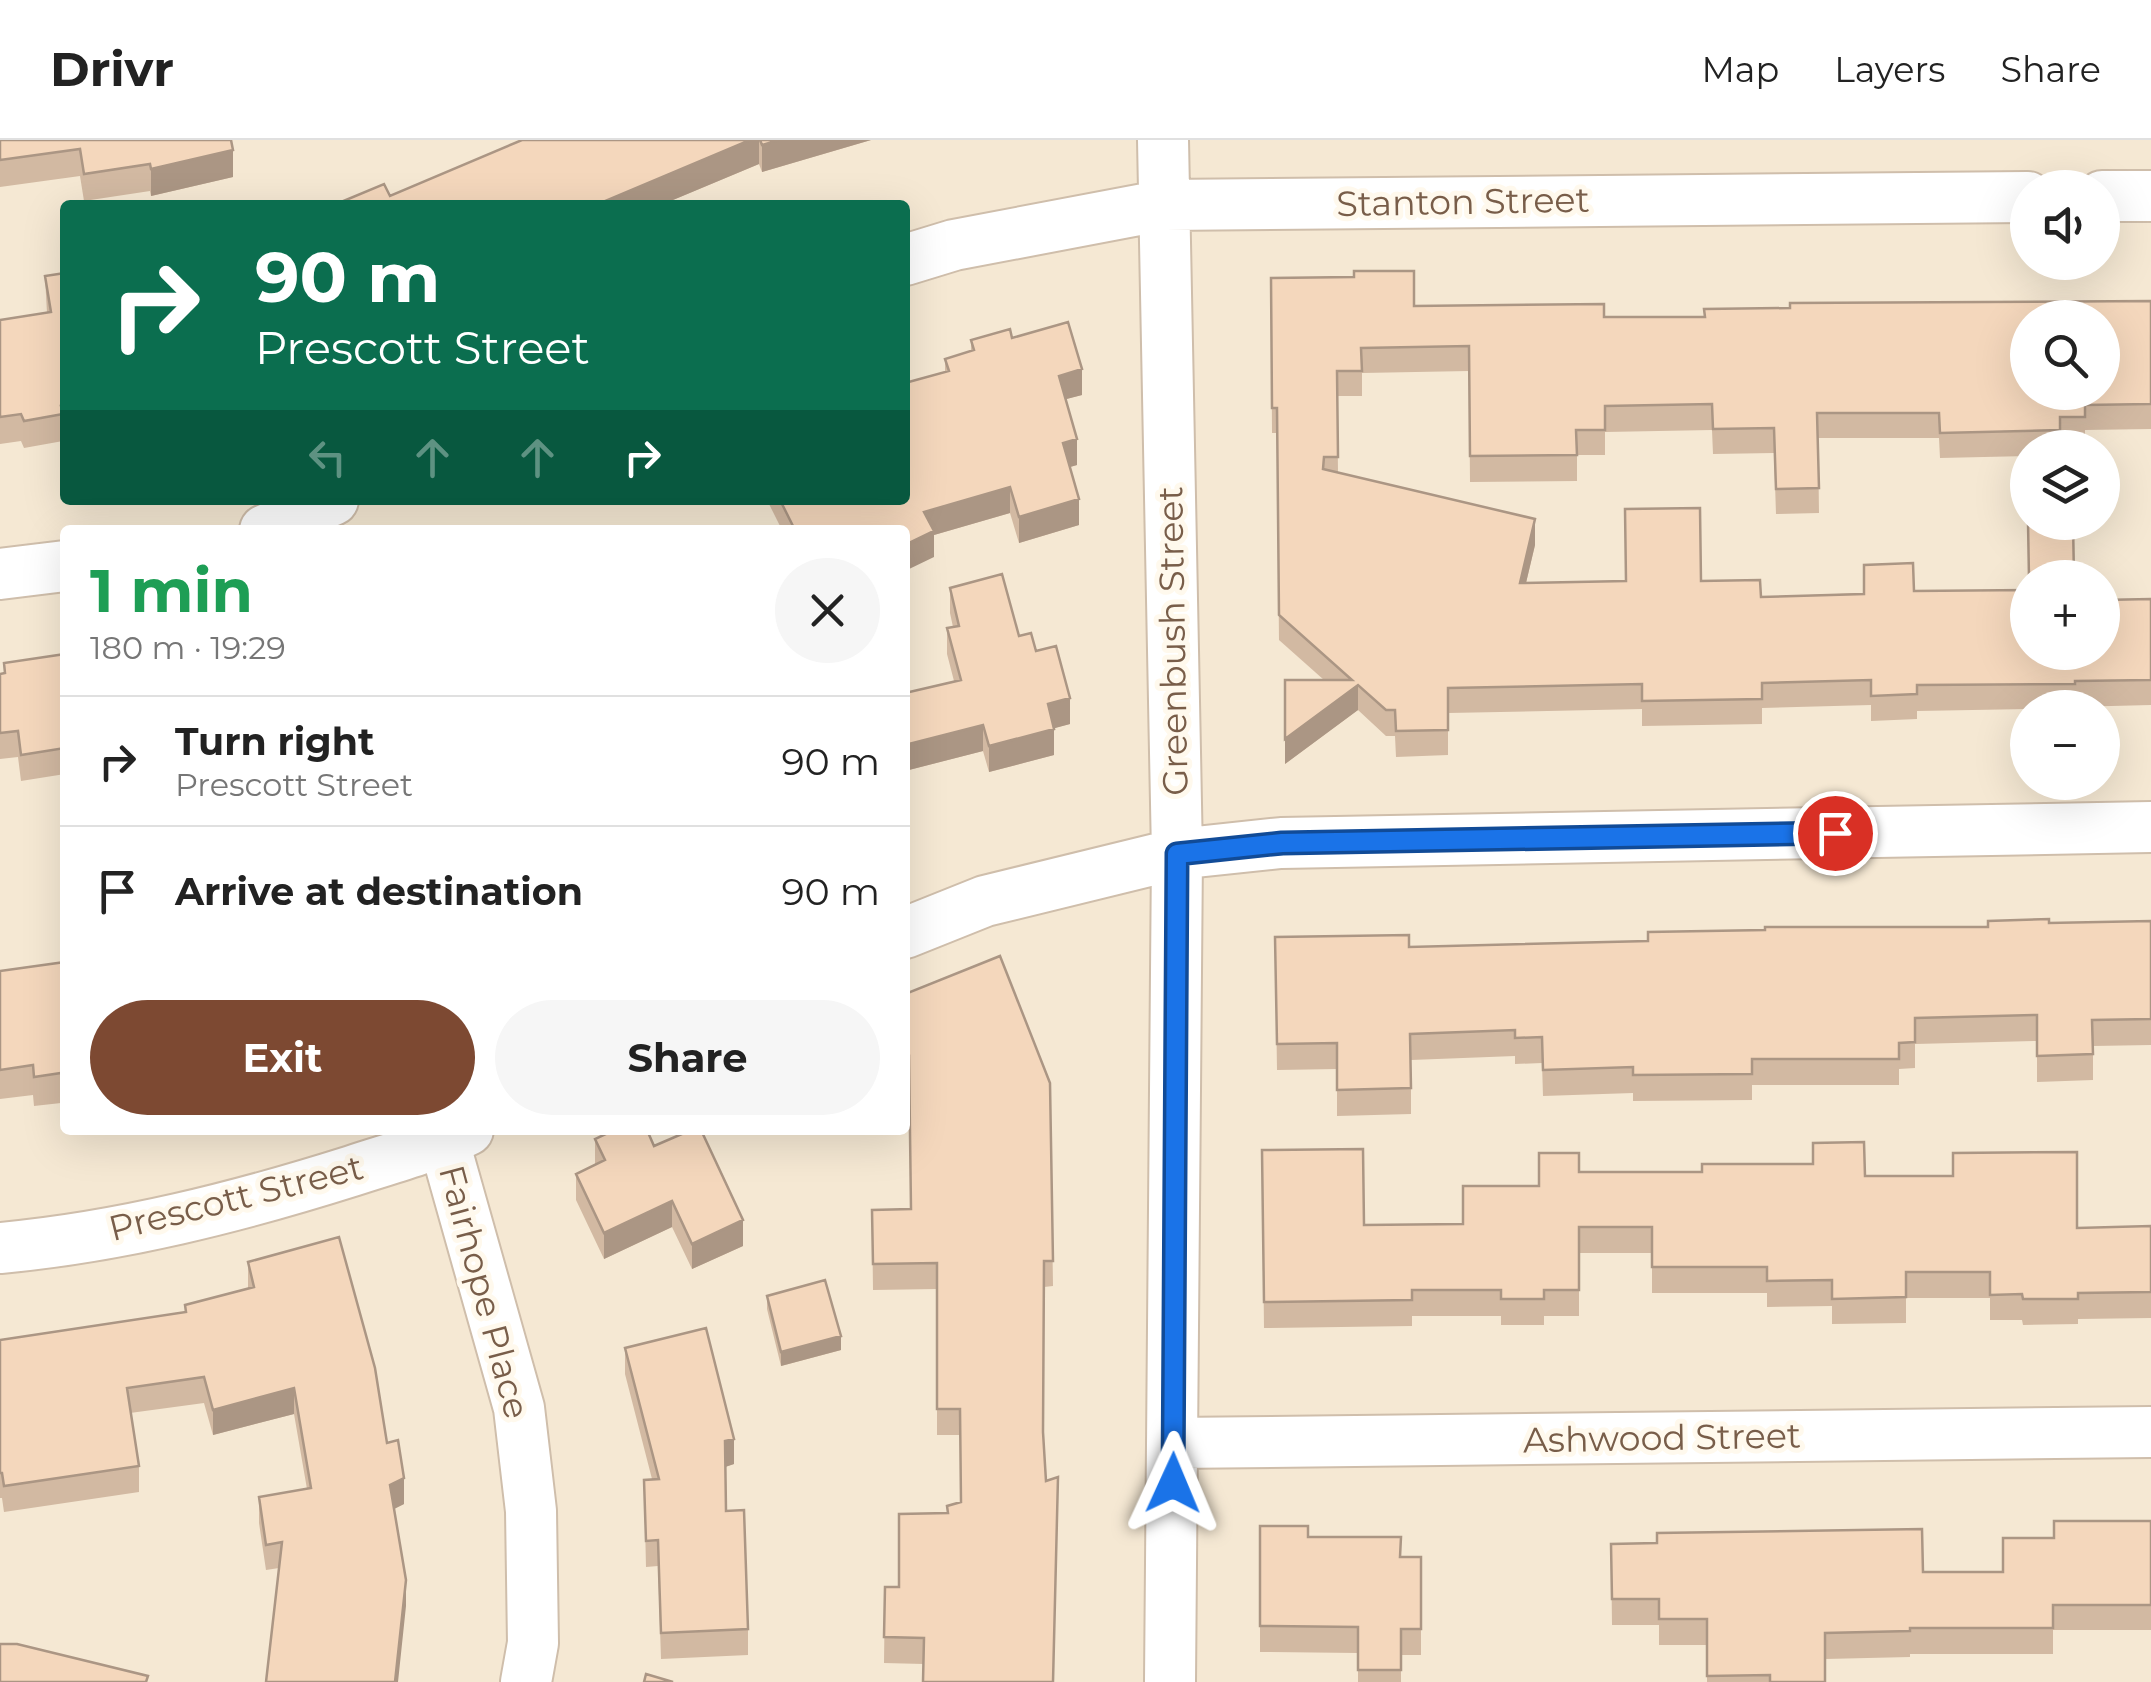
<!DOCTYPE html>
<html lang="en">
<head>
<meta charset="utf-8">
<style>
  body { margin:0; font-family:Montserrat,sans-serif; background:#f6f6f6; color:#222; height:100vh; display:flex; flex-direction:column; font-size:38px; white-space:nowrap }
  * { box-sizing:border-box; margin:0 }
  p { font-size:32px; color:#767676 }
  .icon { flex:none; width:55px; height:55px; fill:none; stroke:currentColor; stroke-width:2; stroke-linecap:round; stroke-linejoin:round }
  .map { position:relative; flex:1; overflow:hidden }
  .panel { position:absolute; left:60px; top:385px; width:850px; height:610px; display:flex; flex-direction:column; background:#fff; border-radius:10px; box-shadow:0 10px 40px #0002 }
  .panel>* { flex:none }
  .banner { position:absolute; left:60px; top:60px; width:850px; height:305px; border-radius:10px; box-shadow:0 10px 40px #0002; background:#0b6e4f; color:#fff; overflow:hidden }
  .buttons { position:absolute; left:2010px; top:30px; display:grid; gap:20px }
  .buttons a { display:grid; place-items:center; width:110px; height:110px; border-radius:50%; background:#fff; box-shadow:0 10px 40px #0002; font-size:50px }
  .pin { position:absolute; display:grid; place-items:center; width:85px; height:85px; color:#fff; margin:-42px; border:5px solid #fff; border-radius:50%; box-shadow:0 2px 10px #0007 }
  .me { position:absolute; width:110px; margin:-55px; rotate:1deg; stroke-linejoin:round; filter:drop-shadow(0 0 8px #0008) }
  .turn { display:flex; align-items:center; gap:35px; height:210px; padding:0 30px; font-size:45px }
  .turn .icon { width:130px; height:130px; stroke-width:2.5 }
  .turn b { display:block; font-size:70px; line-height:85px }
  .lanes { display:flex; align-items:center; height:95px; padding:0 30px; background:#0003; justify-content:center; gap:50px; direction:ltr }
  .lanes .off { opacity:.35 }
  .round { display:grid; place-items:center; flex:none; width:105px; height:105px; border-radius:52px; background:#f6f6f6 }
  .headline { display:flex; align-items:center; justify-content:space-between; height:170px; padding:0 30px }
  h1 { font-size:60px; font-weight:700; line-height:75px; color:#1e9e55 }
  .button { display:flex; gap:20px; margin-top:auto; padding:20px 30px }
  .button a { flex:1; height:115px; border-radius:60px; background:#7d4932; color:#fff; font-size:40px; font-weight:700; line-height:115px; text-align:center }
  .button a+a { background:#f6f6f6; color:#222 }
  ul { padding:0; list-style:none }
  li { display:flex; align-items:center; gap:30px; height:130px; padding:0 30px; border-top:2px solid #e0e0e0 }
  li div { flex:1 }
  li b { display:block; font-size:38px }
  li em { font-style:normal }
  header { display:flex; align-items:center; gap:60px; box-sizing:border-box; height:140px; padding:0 50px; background:#fff; border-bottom:2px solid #e0e0e0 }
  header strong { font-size:48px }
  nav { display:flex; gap:55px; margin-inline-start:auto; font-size:35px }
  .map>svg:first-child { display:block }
  .residential { fill:#f5e8d3; fill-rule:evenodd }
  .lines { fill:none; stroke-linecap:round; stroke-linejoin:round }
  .minor-casing { stroke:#cfbeab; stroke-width:54 }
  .minor { stroke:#fff; stroke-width:50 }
  .wall { fill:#d2b9a2 }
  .shaded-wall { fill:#ab9684 }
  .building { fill:#f4d7bc; stroke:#ab9684; stroke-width:2.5; fill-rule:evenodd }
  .route-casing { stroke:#114b97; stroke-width:25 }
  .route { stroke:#1a73e8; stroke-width:18 }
  .labels { text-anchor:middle; stroke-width:10; stroke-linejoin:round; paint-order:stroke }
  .street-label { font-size:35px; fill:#785d49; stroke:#fff9ed }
</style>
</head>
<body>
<header>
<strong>Drivr</strong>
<nav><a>Map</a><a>Layers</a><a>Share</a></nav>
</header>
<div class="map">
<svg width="2151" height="1542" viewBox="0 0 2151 1542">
  <rect width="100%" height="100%" fill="#fdf6e5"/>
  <path class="residential" d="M0,0H2151V1542H0ZM2028,48H2102V122H2028ZM65,65H905V360H65ZM2028,178H2102V252H2028ZM2028,308H2102V382H2028ZM65,390H905V990H65ZM2028,438H2102V512H2028ZM2028,568H2102V642H2028Z"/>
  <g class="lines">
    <g class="minor-casing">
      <path id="minor" d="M1163,0L1177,714L1170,1542
        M2102,56H2151
        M905,120L954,105L1165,65L2028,57
        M265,390L333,360
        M0,434L65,426
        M905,793L985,761L1177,714L1281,703L2151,687
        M444,1002L519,1268L531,1371L533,1503L526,1542
        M0,1108C120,1097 238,1067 352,1031C391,1018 431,1008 468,990
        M1173,1303L2151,1292"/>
    </g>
    <use href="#minor" class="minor"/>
  </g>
  <path class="wall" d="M0,0H231L233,37L151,56L150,51L84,61L80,36L0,47Z
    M522,0H871L762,32L759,24L661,65H341V62L390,56Z
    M65,133V293H63V301L24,308L21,301L0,304V180L47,173L45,136Z
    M1271,138L1414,166L1604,177H1704L2151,161V289L2085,290V303H2060V308H2028V316L1940,318L1939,298H1818L1819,373L1776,374L1774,313L1713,314L1712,290L1605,292V315H1577V341L1470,342L1469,231L1362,233V256H1337L1338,332L1535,405L1526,443L1701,441L1761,457L1914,451L2028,512L2151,459V565L2028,568V569L1917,571V579L1871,581V565L1762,568V584L1642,586V569L1448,573V615L1396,617L1395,596H1386L1358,570L1285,624L1324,540L1279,500L1277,293H1272Z
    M1012,198L1082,255L1066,259L1077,325L1070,327L1079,385L1019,403L1010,373L934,395V417L905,390H782L767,360H905L945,232V219L971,211V200Z
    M950,448L1019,496L1036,511L1070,584L1054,588V615L989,632L983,611L905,631V553L954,541L947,514V488L953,487L950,473Z
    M65,514V634L21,641L18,617L0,619V534L4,533V523Z
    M2151,781V905L2093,906V940L2037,942V901L1915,904V928L1899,929V945H1752V960L1633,961V953L1543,956L1542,923L1515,924V916L1411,920V974L1337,976V929L1277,930L1275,797L1409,807L1648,801L2049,783Z
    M65,822V972L62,973L61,963L34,966L33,955L0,959V831Z
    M905,854L1050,943L1053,1146L1044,1147L924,1524L884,1523L885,1447H899L947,1373V1366L961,1362L960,1295H937V1149L873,1150L872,1070L911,1069L909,942Z
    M595,999L654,1006L743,1106L692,1129L672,1087L604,1119L576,1060V1034L595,1025Z
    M1262,1010L1364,1085L1463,1084L1539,1046L1579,1032L1865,1036L2077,1088L2151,1086V1178L2078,1179V1184L2023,1185L2022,1180H1990V1158H1906V1183L1832,1184V1166L1767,1167V1153H1652V1113H1579V1176H1544V1185H1501V1176H1412V1186L1264,1188Z
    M248,1122L387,1303L404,1364L394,1369L406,1466L279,1428L266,1430L259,1383V1357L307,1349L294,1274L213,1295L204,1263L130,1273L139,1326V1352L4,1372L2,1358H0V1200L185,1172V1165L248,1148Z
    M767,1156L841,1210L781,1226L767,1169Z
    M625,1208L734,1324L725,1327L726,1371L748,1489V1515L661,1519L658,1426L646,1427L644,1340L652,1339L625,1234Z
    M2151,1381V1490H2053V1514H1910V1517L1825,1519V1542H1707V1505H1659V1485H1612L1611,1404L1923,1432H2003L2054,1398Z
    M1260,1386L1401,1417H1421V1515H1401V1542H1358V1513L1260,1512Z"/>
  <path class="shaded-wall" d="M750,0H759V24L661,65H596Z
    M779,0H871L762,32V5Z
    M233,10V37L151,56V29Z
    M1082,229V255L1059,261V236Z
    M1077,299V325L1063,329V303Z
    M1010,347V373L934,395V417L905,431V405L924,372Z
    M1079,359V385L1019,403V377Z
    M1535,379V405L1520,468V443Z
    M1358,545V570L1285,624V599Z
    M1070,558V584L1048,590V564Z
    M983,585V611L905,631V605Z
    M1054,589V615L989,632V606Z
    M909,916V942L905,943V917Z
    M672,1061V1087L604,1119V1093Z
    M743,1080V1106L692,1129V1104Z
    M841,1196V1210L781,1226V1212Z
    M294,1248V1274L213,1295V1270Z
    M734,1299V1324L725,1327V1301Z
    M404,1338V1364L390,1371V1345Z
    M406,1440V1466L398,1542H395Z"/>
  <path class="building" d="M0,0H231L233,10L151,29L150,24L84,34L80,9L0,20Z
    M522,0H750L596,65H342L341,62L384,44L390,56Z
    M760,0H779L762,5Z
    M1354,131H1414V166L1604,164V177H1705L1704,169L1790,168V163L2151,161V264L2085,265V277H2060V290L1940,293L1939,273H1817L1819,348L1776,349L1774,288L1713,289L1712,264L1605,266V290H1576L1577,315L1470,316L1469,206L1361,208L1362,231H1337L1338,317H1324L1323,329L1535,379L1520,443L1626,441L1625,369L1700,368L1701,441L1760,440L1761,457L1864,454V425L1913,423L1914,451L2028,450V512H2102V460L2151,459V540L2075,541V544L1917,545V554L1871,556V540L1762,543V559L1642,561V544L1448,548V590L1396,591L1395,570H1386L1358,545L1285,599V540H1352L1279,475L1277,268H1272L1271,138L1354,137ZM2028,178H2102V252H2028Z
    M65,133V266H61L63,274L24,281L21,274L0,277V180L51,172L45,136Z
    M1068,182L1082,229L1059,236L1077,299L1063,303L1079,359L1019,377L1010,347L924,372L934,391L905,405V390H795L780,360H905V243L949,231L945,219L974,210L971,200L1010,189L1012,198Z
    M2028,382H2073L2074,438H2029Z
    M1002,434L1019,496L1031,493L1036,511L1056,506L1070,558L1048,564L1054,589L989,606L983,585L905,605V553L961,540L947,488L959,486L950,448Z
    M65,514V608L21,615L18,591L0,593V534L5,533L4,523Z
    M2049,779V783L2151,781V879L2092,880L2093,914L2037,916V875L1915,878V902L1899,903V919H1752V934L1633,935V927L1543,930L1542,897L1515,898V890L1410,894L1411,948L1337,950V903L1277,904L1275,797L1409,795V807L1648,801V792L1765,790V787H1988V781Z
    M1000,816L1050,943L1053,1121H1044L1043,1292L1046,1341L1058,1337L1053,1542H923L924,1498L884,1497L885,1447H899V1374L948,1373L947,1366L961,1362L960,1269H937V1123L873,1124L872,1070L911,1069L909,916L905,917V854Z
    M65,822V943H62L61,933L34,937L33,925L0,930V831Z
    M614,990H647L654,1006L691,990H701L743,1080L692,1104L672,1061L604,1093L576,1034L605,1020L595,999Z
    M1864,1002L1865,1036H1953V1013L2077,1012V1088L2151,1086V1152L2078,1153V1159H2023L2022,1154L1990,1155V1132H1906V1157L1832,1159V1140L1767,1141V1127H1652V1087H1579V1150H1544V1159H1501V1150H1412V1160L1264,1162L1262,1010L1363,1009L1364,1085L1463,1084V1046H1539V1013H1579V1032H1702V1024H1813V1003Z
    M339,1097L375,1228L387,1303L398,1300L404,1338L390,1345L406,1440L395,1542H266L282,1402L266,1405L259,1357L311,1348L294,1248L213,1270L204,1237L127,1248L139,1326L4,1346L2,1333H0V1200L186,1172L185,1165L254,1147L248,1122Z
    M825,1140L841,1196L781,1212L767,1156Z
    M706,1188L734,1299L725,1301L726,1371L744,1370L748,1489L661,1493L658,1400L646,1401L644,1340L659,1339L625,1208Z
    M2054,1381H2151V1465H2053V1488H1910V1491L1825,1493V1542H1770V1535L1707,1536V1479H1659V1459H1612L1611,1404L1657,1403V1393L1922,1389L1923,1432H2003V1398H2054Z
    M1260,1386H1308V1397H1401L1400,1417H1421V1489H1401V1530H1358V1487L1260,1486Z
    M0,1504H17L148,1536L146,1542H0Z
    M646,1534L673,1542H644Z"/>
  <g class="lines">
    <g class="route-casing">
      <path id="route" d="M1173,1343L1177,714L1282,703L1835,693"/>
    </g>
    <use href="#route" class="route"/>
  </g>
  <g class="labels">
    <g class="street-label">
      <text transform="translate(1463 62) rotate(-1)" y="12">Stanton Street</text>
      <text transform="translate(1173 501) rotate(-91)" y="12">Greenbush Street</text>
      <text transform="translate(236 1058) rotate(-14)" y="12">Prescott Street</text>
      <text transform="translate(484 1152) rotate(75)" y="12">Fairhope Place</text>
      <text transform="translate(1662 1298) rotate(-1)" y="12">Ashwood Street</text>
    </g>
  </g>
</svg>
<div class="buttons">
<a><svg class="icon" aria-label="sound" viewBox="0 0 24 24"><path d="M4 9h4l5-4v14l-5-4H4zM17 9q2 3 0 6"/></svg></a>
<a><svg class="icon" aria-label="search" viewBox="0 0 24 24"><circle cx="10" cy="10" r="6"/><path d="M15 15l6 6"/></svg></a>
<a><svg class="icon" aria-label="layers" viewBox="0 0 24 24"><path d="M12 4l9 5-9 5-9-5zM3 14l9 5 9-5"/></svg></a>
<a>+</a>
<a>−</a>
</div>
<div class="pin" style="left:1835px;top:693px;background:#d93025"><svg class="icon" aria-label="arrive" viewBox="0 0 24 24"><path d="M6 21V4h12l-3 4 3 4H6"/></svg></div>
<svg class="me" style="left:1173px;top:1343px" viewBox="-20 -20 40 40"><path d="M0-17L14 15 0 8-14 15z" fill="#1a73e8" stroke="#fff" stroke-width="4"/></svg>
<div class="banner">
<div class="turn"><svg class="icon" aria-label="right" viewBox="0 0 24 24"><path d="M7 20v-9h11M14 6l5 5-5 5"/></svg><div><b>90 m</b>Prescott Street</div></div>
<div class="lanes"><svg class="icon off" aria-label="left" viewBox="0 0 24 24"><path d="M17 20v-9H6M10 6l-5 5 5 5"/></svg><svg class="icon off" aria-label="ahead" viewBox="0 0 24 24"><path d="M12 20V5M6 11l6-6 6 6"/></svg><svg class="icon off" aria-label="ahead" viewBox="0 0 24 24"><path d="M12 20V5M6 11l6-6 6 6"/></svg><svg class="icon" aria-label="right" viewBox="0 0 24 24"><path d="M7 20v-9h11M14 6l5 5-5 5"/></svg></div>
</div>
<section class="panel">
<div class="headline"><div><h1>1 min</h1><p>180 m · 19:29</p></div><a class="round"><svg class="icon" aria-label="close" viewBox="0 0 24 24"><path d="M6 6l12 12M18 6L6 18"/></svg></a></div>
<ul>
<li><svg class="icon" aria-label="right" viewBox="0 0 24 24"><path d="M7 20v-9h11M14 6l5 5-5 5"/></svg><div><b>Turn right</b><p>Prescott Street</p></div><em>90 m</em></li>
<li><svg class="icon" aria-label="arrive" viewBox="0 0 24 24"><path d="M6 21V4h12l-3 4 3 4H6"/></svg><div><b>Arrive at destination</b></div><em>90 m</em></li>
</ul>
<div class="button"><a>Exit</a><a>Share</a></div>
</section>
</div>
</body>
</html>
